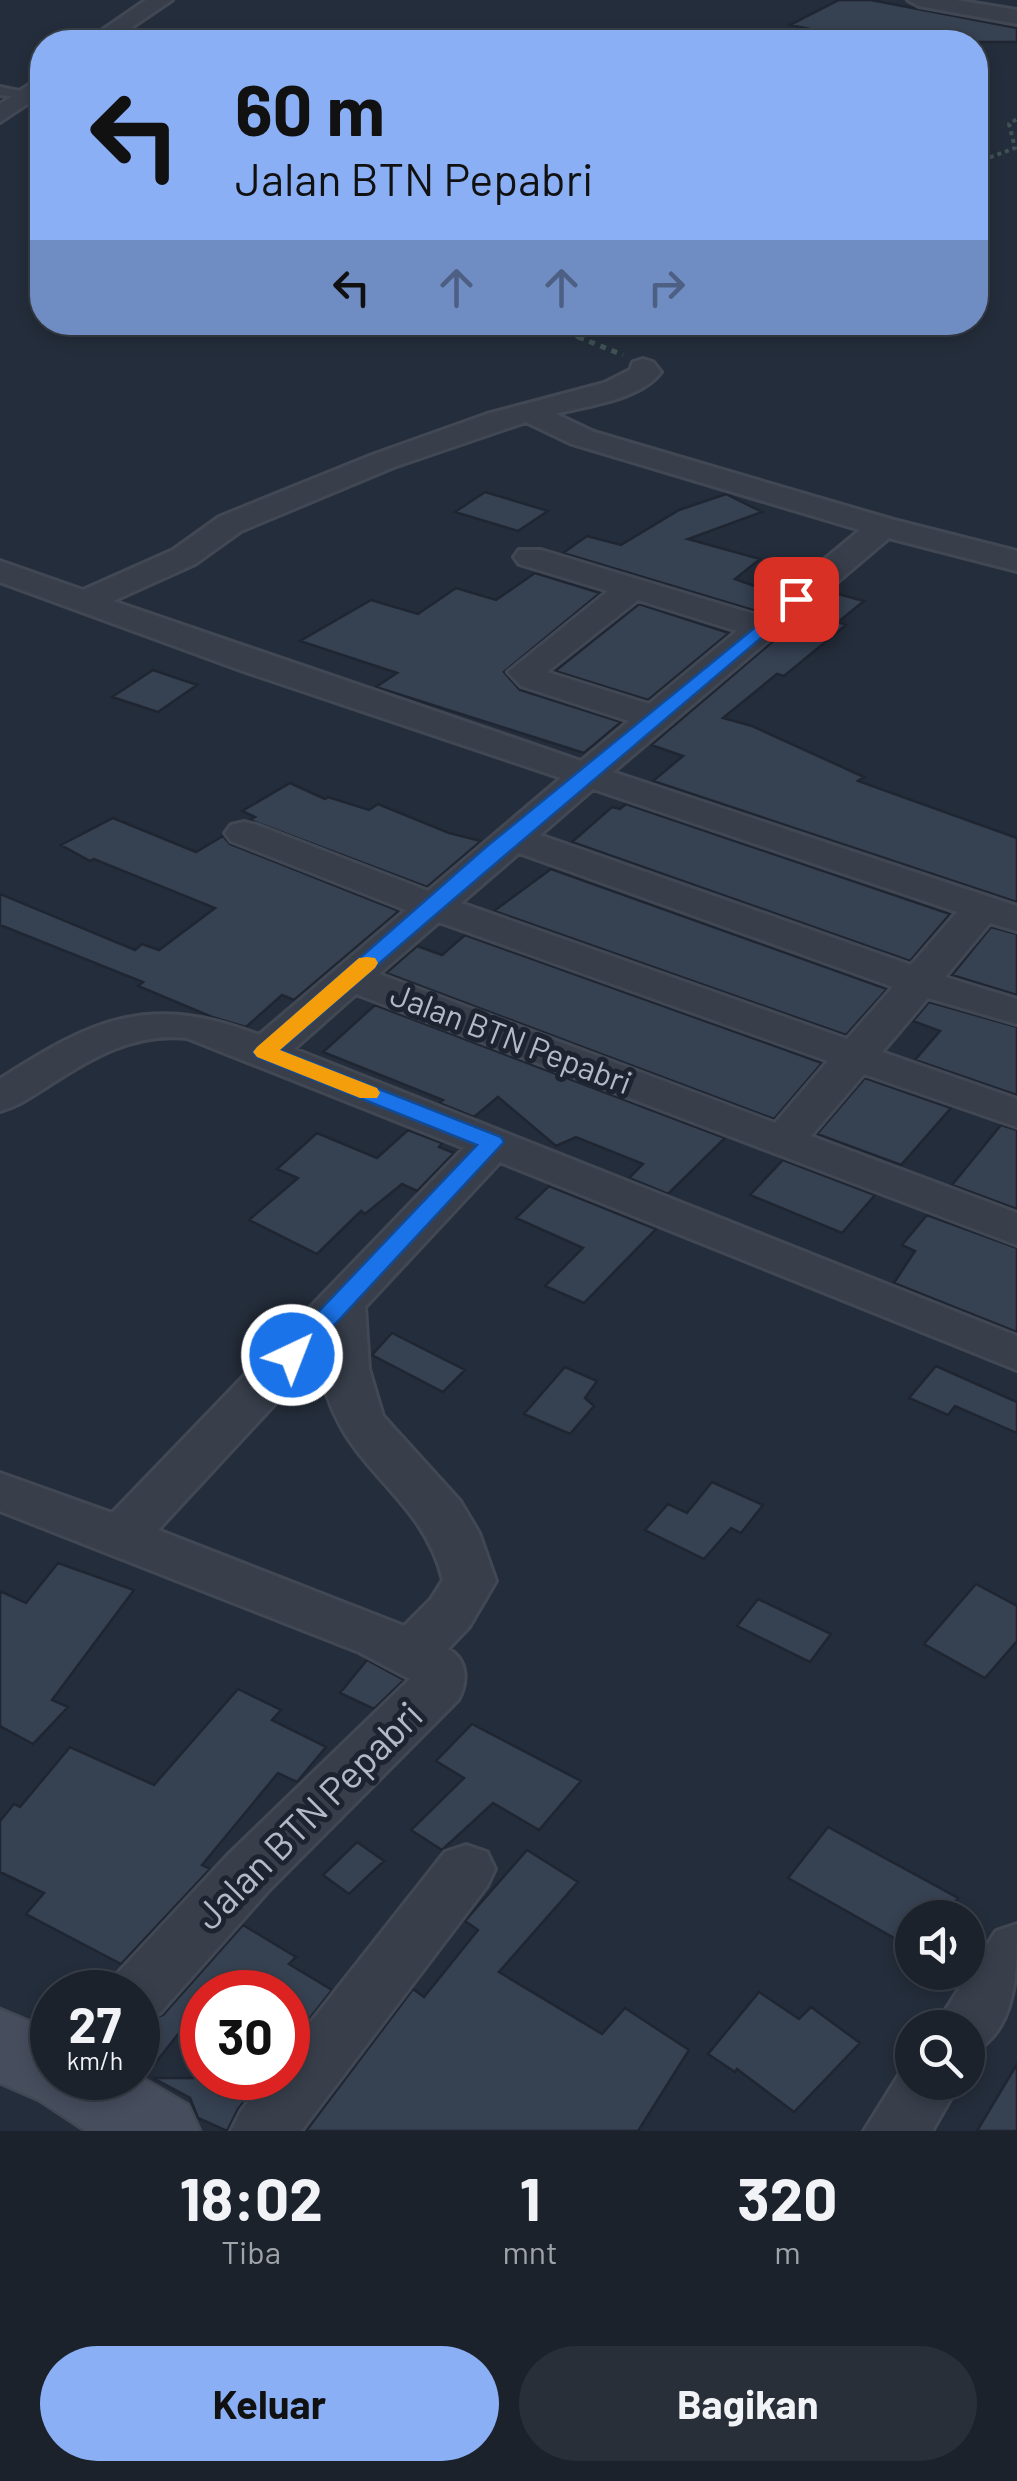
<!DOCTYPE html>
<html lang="id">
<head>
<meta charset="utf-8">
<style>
  body { margin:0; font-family:Barlow,sans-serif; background:#282f38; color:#f1f3f6; height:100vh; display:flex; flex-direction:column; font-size:38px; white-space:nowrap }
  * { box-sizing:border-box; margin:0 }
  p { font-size:32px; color:#a0a4a9 }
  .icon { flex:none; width:55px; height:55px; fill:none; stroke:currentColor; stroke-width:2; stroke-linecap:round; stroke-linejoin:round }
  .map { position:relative; height:2131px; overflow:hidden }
  .drawer { display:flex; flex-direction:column; background:#1b222c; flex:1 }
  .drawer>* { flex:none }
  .top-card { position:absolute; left:30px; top:30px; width:958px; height:305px; border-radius:40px; box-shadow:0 5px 15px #0003,0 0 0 2px #393f48; background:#8baff4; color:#111; overflow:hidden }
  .buttons { position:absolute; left:895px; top:1900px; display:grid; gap:20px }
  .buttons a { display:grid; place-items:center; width:90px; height:90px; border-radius:50%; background:#1b222c; box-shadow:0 5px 15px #0003,0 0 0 2px #393f48; font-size:50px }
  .speed { position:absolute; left:30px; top:1970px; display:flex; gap:20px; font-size:50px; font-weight:700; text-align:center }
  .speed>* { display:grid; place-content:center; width:130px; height:130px; border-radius:50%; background:#1b222c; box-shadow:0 5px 15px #0003,0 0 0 2px #393f48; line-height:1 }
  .speed small { font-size:25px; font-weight:400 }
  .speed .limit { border:15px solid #d22; background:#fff; color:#111 }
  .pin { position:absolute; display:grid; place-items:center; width:85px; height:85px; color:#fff; margin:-42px; border-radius:20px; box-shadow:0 5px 15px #0006 }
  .me { position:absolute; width:110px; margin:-55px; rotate:43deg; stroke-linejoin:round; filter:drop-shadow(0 0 8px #0008) }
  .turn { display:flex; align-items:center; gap:35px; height:210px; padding:0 40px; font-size:45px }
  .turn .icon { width:130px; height:130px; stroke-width:2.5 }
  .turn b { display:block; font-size:70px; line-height:85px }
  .lanes { display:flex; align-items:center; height:95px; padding:0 40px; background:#0003; justify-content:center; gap:50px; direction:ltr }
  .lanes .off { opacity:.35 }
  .eta { display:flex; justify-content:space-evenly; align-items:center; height:170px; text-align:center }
  .eta b { font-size:60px; font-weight:700; line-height:70px }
  .cta { display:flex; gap:20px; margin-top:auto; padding:20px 40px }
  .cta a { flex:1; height:115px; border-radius:60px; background:#8baff4; color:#111; font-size:40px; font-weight:700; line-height:115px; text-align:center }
  .cta a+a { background:#282f38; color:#f1f3f6 }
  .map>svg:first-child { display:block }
  .building { fill:#364152; stroke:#1f2632; stroke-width:2.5 }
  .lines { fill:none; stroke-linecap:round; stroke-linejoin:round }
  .lane-casing { stroke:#414854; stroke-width:6 }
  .street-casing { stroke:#414854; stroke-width:6 }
  .secondary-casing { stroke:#414854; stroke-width:5 }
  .path-far1 { stroke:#3f5254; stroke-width:4; stroke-dasharray:4 4; stroke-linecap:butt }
  .path { stroke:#3f5254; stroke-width:5; stroke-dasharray:6 6; stroke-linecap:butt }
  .lane { fill:#383f4b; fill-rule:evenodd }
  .street { fill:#383f4b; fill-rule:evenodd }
  .secondary { fill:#464e5e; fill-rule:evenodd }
  .route { fill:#1a73e8; stroke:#114b97; stroke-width:2.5 }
  .slow { fill:#f59e0b }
  .labels { text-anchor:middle; stroke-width:10; stroke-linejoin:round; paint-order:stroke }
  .street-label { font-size:32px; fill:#b3bac7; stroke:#1d2430 }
  .near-street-label { font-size:38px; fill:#b3bac7; stroke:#1d2430 }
</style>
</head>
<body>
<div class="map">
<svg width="1017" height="2131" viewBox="0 0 1017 2131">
  <rect width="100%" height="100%" fill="#242d3b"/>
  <path class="building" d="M839,0H871L1017,28V42H817L834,34L790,25Z
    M485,492L548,511L518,531L455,512Z
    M726,494L762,512L688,539L760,559L735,579L777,594L756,611L563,553L587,536L621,545L679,510Z
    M535,573L600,593L504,672L520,690L621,722L584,753L376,687L397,673L300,641L371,600L418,614L456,588L496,600Z
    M831,592L864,601L838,622L846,625L784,676L777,674L723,718L752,726L864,777L858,781L1017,838V902L653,781L683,756L651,745Z
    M639,604L729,633L648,700L555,671Z
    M153,670L197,685L158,712L112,697Z
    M290,783L325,799L328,797L369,810L378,804L449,833L481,841L427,887L250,820L255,817L242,811Z
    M626,804L950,914L910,961L572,842L612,807L620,809Z
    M113,818L196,852L223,836L230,844L399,911L294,1000L282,995L246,1027L212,1017L138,986L143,982L0,925V894L135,950L142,944L159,950L215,908L94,859L90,861L61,845Z
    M551,869L887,989L846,1035L494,911Z
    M991,927L1017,934V995L952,975Z
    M465,935L822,1063L774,1119L386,973L417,946L442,955Z
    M929,1002L1017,1027V1095L915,1060L940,1031L913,1021Z
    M375,1005L725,1138L668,1194L629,1178L643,1164L576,1137L556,1146L498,1097L474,1117L439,1103L443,1100L323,1052Z
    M865,1078L951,1108L901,1165L817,1134Z
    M1001,1125L1017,1130V1209L952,1185Z
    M408,1130L442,1143L439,1147L454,1153L417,1191L402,1184L365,1214L361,1211L317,1254L249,1220L298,1178L277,1169L317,1133L377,1158Z
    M783,1160L875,1195L842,1233L750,1195Z
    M549,1186L656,1229L584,1303L545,1286L583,1248L516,1218Z
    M927,1215L1017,1248V1332L894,1283L915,1251L902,1245Z
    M392,1333L465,1370L443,1392L372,1355Z
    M936,1366L1017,1402V1433L955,1406L948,1415L909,1398Z
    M565,1367L597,1381L585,1398L594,1406L570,1434L524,1414Z
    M712,1482L763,1505L741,1533L731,1528L704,1559L645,1530L668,1504L687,1513Z
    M58,1563L134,1590L52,1700L68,1707L33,1744L0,1726V1591L26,1603Z
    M976,1584L1017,1606V1641L985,1678L924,1644Z
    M758,1599L831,1634L810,1662L737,1626Z
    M367,1660L404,1680L374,1709L340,1693Z
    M238,1689L281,1710L272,1720L326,1747L297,1782L278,1773L202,1865L210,1869L121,1964L26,1914L44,1893L0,1872V1821L14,1804L20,1807L70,1747L154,1785Z
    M472,1724L581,1781L539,1830L493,1803L442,1850L411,1830L464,1778L436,1761Z
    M828,1827L958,1898L944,1918H912V1948L788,1878Z
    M357,1842L384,1861L349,1894L323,1875Z
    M527,1850L578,1882L499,1972L602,2034L625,2008L689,2050L638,2131H306L413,1989L424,1997L478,1930L465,1921Z
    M243,1925L296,1957L289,1964L332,1990L288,2046V1992H253L226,1975L211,1992H202V2004L145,2076L138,2072V2023L163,2015Z
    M759,1992L799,2019L811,2007L860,2043L794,2112L737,2069L735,2072L708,2054Z
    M1017,2064V2131H977Z
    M153,2078H263L238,2109L227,2131L198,2118L190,2098Z"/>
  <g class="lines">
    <g class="lane-casing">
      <path id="lane" d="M0,87L34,94L28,98L0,95Z"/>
    </g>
    <g class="street-casing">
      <path id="street" d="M146,0H172L110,42H85Z
        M908,0H956L1017,10V24L919,6Z
        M42,76V94L0,122V104Z
        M643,359L653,362L661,372C640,400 588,405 556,414L594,432L894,520L1017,551V571L889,538L613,772L1017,906V931L990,923L945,977L1017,999V1024L928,998L882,1052L1017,1099V1127L864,1074L811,1136L1017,1213V1245L356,994L294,1049L1017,1336V1370L500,1162L365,1307L369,1369L383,1416L460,1501L479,1533L496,1581L469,1627L448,1649C468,1660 468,1682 458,1700L269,1890L160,2013L138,2020V1992H108L116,1975L227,1856L410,1679L359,1652L0,1511V1473L112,1513L464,1148L187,1038C134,1032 91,1058 48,1086C32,1096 19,1106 0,1111V1079C95,1018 149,993 259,1035L406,910L231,841L225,833L231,825L244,822L257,825L428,891L561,778L243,671L0,582V561L83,590L173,550L219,517L372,455L487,414L604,383L630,370L633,362ZM526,422L572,444L860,530L757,615L541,550H519L514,557L519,564L608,591L508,672L521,686L629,721L581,761L113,601L195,564L241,531L394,467ZM638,600L737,631L649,704L547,672ZM593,789L957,912L911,965L540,835ZM519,853L893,987L847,1039L461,903ZM439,922L828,1061L775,1123L379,974ZM319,1356C331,1468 420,1486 443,1580L431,1599L404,1626L158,1530Z
        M466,1845L487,1852L495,1869L487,1886L301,2131H231L241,2111L267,2078H288V2051L445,1852Z
        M1017,1924C1017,1973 1017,2034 968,2054V2028H934L996,1931Z
        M912,2060V2082H960L932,2131H864L907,2062Z"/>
    </g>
    <g class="secondary-casing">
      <path id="secondary" d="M0,2009L52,2031V2078L138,2076L188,2105L200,2131H86L39,2100L0,2083Z"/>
    </g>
    <path class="path-far1" d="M975,163L1015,148L1009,124L1017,119
      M530,322L584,339"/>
    <path class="path" d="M578,337L623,355"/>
    <use href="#lane" class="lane"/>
    <use href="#street" class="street"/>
    <use href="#secondary" class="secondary"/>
  </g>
  <path class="route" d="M796,594L805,599L802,603C628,752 452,898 280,1050L501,1137L504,1142L301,1361H283L279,1355L283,1349L477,1145L257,1057L253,1052L486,847Z"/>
  <path class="slow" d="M367,957L375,958L378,963L375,968L280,1050L377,1088L380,1093L377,1098H360L257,1057L253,1052L257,1047L359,958Z"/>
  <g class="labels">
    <g class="street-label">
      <text transform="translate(511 1039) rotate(21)" y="11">Jalan BTN Pepabri</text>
    </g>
    <g class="near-street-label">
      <text transform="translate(309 1816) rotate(-45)" y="13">Jalan BTN Pepabri</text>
    </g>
  </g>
</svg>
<div class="buttons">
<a><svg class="icon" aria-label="sound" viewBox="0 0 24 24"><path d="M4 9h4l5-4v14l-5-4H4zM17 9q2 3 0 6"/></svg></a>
<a><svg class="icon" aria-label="search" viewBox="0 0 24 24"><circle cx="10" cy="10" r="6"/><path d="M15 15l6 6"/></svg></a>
</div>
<div class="speed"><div>27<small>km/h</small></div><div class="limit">30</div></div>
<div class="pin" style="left:796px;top:599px;background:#d93025"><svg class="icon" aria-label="arrive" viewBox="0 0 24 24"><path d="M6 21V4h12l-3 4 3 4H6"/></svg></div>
<svg class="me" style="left:292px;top:1355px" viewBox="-20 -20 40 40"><circle r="17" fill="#1a73e8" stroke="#fff" stroke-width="3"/><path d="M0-11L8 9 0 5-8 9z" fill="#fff"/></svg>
<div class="top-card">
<div class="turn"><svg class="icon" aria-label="left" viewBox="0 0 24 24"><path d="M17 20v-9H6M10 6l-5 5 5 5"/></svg><div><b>60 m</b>Jalan BTN Pepabri</div></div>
<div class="lanes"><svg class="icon" aria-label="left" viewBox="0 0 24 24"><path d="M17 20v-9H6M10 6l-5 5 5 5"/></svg><svg class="icon off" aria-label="ahead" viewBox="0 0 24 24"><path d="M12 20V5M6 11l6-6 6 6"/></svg><svg class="icon off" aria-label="ahead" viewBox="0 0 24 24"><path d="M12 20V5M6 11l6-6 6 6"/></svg><svg class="icon off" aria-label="right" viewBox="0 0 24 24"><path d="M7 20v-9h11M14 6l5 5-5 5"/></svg></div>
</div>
</div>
<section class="drawer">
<div class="eta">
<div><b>18:02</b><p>Tiba</p></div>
<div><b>1</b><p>mnt</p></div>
<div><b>320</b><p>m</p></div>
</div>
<div class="cta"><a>Keluar</a><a>Bagikan</a></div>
</section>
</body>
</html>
